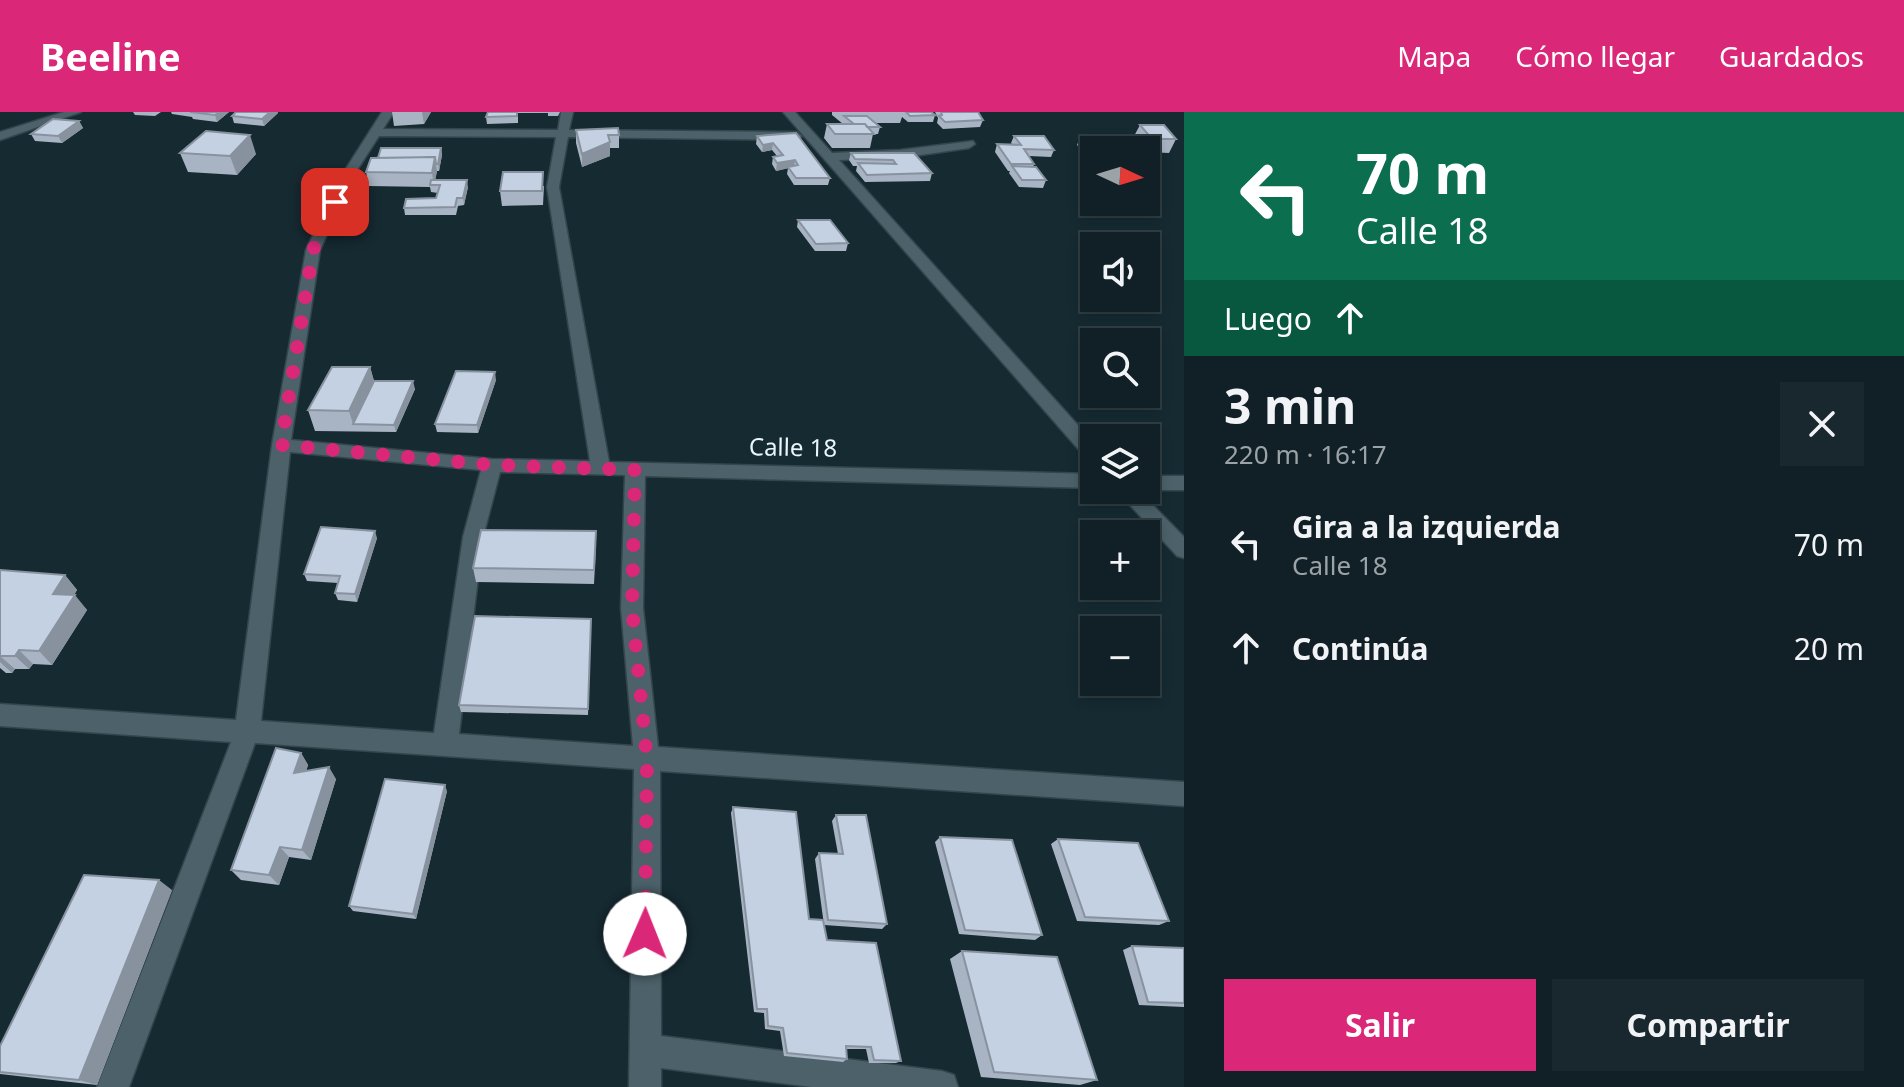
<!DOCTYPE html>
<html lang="es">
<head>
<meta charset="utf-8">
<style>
  body { margin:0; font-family:"Noto Sans",sans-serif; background:#19282e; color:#f1f3f6; height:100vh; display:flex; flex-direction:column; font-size:30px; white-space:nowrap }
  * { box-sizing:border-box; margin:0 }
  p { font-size:26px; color:#9ca3a7 }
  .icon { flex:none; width:44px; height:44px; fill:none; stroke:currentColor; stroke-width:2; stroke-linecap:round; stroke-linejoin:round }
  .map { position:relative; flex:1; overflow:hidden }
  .drawer { display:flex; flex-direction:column; background:#102026; width:720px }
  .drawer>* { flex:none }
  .guide { background:#0b6e4f; color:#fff; overflow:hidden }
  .needle { width:52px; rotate:94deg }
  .buttons { position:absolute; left:1080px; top:24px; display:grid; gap:16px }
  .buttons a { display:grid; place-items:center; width:80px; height:80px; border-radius:0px; background:#102026; box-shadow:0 4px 12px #0003,0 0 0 2px #303e43; font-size:40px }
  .pin { position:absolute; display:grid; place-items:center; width:68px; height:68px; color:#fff; margin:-34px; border-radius:16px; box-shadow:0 4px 12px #0006 }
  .me { position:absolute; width:88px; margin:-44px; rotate:1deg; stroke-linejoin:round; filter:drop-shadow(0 0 6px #0008) }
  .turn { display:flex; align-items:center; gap:28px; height:168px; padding:0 40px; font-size:36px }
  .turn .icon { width:104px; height:104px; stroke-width:2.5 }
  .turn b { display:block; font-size:56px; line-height:68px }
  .then { display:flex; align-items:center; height:76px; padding:0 40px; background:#0003; gap:16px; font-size:30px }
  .round { display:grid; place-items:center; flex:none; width:84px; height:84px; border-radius:0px; background:#19282e }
  .headline { display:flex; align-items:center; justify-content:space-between; height:136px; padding:0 40px }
  h1 { font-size:48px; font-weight:700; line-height:60px }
  .action { display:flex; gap:16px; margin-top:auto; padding:16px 40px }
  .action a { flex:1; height:92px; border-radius:0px; background:#db2777; color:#fff; font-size:32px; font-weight:700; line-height:92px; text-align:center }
  .action a+a { background:#19282e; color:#f1f3f6 }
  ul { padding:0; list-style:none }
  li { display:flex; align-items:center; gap:24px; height:104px; padding:0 40px }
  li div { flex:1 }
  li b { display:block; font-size:30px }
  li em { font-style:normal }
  header { display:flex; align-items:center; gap:48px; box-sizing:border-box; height:112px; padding:0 40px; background:#db2777; color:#fff }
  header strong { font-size:38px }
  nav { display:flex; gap:44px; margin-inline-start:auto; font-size:28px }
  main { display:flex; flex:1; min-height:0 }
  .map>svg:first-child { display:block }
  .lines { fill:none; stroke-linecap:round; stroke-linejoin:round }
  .minor-casing { stroke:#34454c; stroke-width:3 }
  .minor { fill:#4c616a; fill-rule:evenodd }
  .wall { fill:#a8b4c3 }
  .shaded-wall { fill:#88929f }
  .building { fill:#c3d1e3; stroke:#88929f; stroke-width:2 }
  .route { stroke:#db2777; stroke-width:14; stroke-dasharray:0 25.2 }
  .labels { text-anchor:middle; stroke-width:8; stroke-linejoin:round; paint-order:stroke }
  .street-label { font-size:24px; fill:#eaf6fb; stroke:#162a32 }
</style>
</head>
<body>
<header>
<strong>Beeline</strong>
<nav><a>Mapa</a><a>Cómo llegar</a><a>Guardados</a></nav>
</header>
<main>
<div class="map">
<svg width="1184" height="975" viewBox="0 0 1184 975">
  <rect width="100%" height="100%" fill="#162a32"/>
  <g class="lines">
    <g class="minor-casing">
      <path id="minor" d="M64,0H81L0,28V20Z
        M382,0H394L383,17L558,18L561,0H573L569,18L796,20L802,24L796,28L568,25L559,75L609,350L1094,362V376L645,364L643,496L658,635L1184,670V694L660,659L661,924L942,959L954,963L958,975H812L661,956V975H629L634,657L255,631L129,975H97L231,630L0,614V592L236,608L272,333L306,138L340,66ZM379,24L556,25L547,75L590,349L492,347L291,328L320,138L352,66ZM290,340L481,358L463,425L434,621L261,609ZM500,360L625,363L621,496L633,634L459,622L483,425Z
        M783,0H795L832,41L900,38L973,29L975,32L969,36L900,46L839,48L1094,331V349L1087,347Z
        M1146,364H1184V378H1146Z
        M1116,378H1138L1184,425V446L1177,444Z"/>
    </g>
    <use href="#minor" class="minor"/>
  </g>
  <path class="wall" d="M133,0H161L155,4L135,3Z
    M171,0H229L217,10L193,7L192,5L172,2Z
    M236,0H278V1L264,14L234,11L232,4Z
    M392,0H431L424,12L394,14Z
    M488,0H560L558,4H548V1H518V11L487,12L486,5Z
    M832,0H931L935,3L933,10H908L902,5L900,11H875L880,15L878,22H873L870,36H832L824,26L827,12H843L832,3Z
    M935,0H978L983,8L980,15L943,17L937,11L938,6Z
    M79,9L83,16L62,31L35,29L31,22Z
    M1140,13L1176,27L1169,41L1146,40V38H1143L1133,26Z
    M576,18L619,23V36H610V44L582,55L576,31Z
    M796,21L830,66L828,73H794L787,62L788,56L776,59L772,52L773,45L777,44L772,38L762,40L756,32L757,24Z
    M1014,24L1054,38L1051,45L1029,44L1034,52L1033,55L1046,68L1043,76L1019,75L1009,61L1010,59H1008L995,40L997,32L1013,33L1011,31Z
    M1080,26L1098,32L1094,39H1083L1077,33Z
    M441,36L442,43L439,59H437L435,68L468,75L464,93L458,94L456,103H405L404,96L436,86L438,81L431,80L430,75L369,74L366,60L378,46Z
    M180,41L256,42L237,63L188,60Z
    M851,41H914L932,61L930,69L865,70L856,59L857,54H853L849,48Z
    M544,74L543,93L502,94L500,79Z
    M798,108L848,131L846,139H815L797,115Z
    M370,255L374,269L415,277L396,320L315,319L308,298Z
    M496,268L478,321L437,320L435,312Z
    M377,426L357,490L338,488L335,481L338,471L307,469L304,462Z
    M596,434L594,472L476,470L473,456Z
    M0,458L65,463L77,478L74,483L87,498L52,553L33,552L29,557H15L12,561H6L0,556Z
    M591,507L588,603L461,600L459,593Z
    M301,641L308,653L306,659L336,667L311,748L289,745L279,773L241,768L231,758Z
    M447,679L416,807L353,799L349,794Z
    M733,695L809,807L827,828L901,949L896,951H869L866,937H846L847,947L843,950L784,944L780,919L765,917L764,901L754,900L731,701Z
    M836,703L887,812L882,817L824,813L815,747L819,741L838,742L832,709Z
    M940,725L1042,823L1035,828L959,822L935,730Z
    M1058,727L1169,809L1159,813L1077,809L1051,732Z
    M172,778L97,973L0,962V934Z
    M1132,834L1184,836V895L1139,893L1123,838Z
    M962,839L1097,968L1080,973L981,965L950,847Z"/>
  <path class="shaded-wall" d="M219,0H229L217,10L215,3Z
    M270,0H278V1L264,14L262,7Z
    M422,0H431L424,12Z
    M79,9L83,16L62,31L58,24Z
    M250,23L256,42L237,63L230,44Z
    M610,30V44L582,55V42Z
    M773,31L772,38L762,40L763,33Z
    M441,36L442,43L439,59L438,52Z
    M435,45L437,59L434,75L432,61Z
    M795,48L794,55L776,59L777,51Z
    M467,68L468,75L464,93L463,86Z
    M370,255L376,276L353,312L349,299Z
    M495,260L496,268L478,321L477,313Z
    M413,269L415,277L396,320L394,313Z
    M375,419L377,426L357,490L355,482Z
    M65,463L77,478L65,496L53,482Z
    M75,483L87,498L52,553L39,539Z
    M19,538L33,552L29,557L15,544Z
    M0,544L15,557L12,561L0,550Z
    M301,641L308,653L302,673L294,661Z
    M329,655L336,667L311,748L302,738Z
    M445,673L447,679L416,807L413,802Z
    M280,735L289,745L279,773L269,763Z
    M159,768L172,778L97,973L79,968Z"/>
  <path class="building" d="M190,0H219L215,3Z
    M236,0H270L262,7L232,4Z
    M488,0H517V4L486,5Z
    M906,0H931L935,3L910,4Z
    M941,0H978L983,8L945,10L939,4L942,3Z
    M844,4H867L880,15H867L865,12H854Z
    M53,7L79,9L58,24L31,22Z
    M827,12H865L874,22H835Z
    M1140,13H1164L1176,27H1152Z
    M618,16L619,23H608L610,30L582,42L576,18Z
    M206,19L250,23L230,44L180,41Z
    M796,21L830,66H796L788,55L798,53L795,48L777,51L773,45L783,43L773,31L763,33L757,24Z
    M1014,24H1044L1054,38L1024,37L1034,52H1011L997,32L1021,33Z
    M1080,26H1092L1098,32H1086Z
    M381,36H441L438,52H436L435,45L378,46Z
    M851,41H914L932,61L867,63L858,51L896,52L893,48L855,47Z
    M435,45L432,61L366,60L371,46Z
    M1012,54L1036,55L1046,68H1022Z
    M503,60H543L542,79H500Z
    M431,68H467L463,86H457L455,95L404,96L406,87L436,86L440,73H430Z
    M798,108H830L848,131L816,132Z
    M332,255H370L349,299L308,298Z
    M456,259L495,260L477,313L435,312Z
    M374,269H413L394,313L353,312Z
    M321,415L375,419L355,482L335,481L340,464L304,462Z
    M481,418L596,419L594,458L473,456Z
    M0,458L65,463L53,482L75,483L39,539L19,538L15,544H0Z
    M475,504L591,507L588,597L459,593Z
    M276,636L301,641L294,661L329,655L302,738L280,735L269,763L231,758Z
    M385,667L445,673L413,802L349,794Z
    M733,695L796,700L809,807L823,808L827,828L876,831L901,949L874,948L871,935L846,934L847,947L787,941L783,916L768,914L767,897H757Z
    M836,703H866L887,812L828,808L819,741L843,742Z
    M940,725L1012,728L1042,823L965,818Z
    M1058,727L1138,731L1169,809L1085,805Z
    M84,763L159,768L79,968L0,960V934Z
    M1132,834L1184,836V891L1148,890Z
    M962,839L1057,845L1097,968L994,960Z"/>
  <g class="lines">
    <path class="route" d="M335,90L313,138L281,333L492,353L635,358L632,496L647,648L645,822"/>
  </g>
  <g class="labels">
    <g class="street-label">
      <text transform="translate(793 336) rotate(1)" y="8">Calle 18</text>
    </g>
  </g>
</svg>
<div class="buttons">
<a><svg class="needle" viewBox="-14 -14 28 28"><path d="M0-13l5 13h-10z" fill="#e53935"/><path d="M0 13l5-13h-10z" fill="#9ca3a7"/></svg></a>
<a><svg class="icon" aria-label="sound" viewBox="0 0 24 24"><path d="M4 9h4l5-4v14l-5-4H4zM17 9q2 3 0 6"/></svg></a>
<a><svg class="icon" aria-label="search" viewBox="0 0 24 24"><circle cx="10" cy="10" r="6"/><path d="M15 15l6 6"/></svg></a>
<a><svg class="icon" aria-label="layers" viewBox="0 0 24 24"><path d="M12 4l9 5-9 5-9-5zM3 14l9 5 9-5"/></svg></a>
<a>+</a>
<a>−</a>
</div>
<div class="pin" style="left:335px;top:90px;background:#d93025"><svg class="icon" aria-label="arrive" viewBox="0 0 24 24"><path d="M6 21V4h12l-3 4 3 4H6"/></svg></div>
<svg class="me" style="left:645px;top:822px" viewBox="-20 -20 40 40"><circle r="19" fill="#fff"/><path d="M0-13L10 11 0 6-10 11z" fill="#db2777"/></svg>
</div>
<section class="drawer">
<div class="guide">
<div class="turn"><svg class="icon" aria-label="left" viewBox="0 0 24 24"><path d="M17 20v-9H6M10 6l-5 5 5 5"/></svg><div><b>70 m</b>Calle 18</div></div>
<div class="then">Luego<svg class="icon" aria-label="ahead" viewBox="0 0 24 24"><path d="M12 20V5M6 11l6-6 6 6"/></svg></div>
</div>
<div class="headline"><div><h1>3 min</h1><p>220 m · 16:17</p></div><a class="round"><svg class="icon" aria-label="close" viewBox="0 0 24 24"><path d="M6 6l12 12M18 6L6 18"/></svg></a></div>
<ul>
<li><svg class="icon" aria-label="left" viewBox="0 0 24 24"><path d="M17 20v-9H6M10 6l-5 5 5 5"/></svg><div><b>Gira a la izquierda</b><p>Calle 18</p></div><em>70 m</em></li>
<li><svg class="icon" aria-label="ahead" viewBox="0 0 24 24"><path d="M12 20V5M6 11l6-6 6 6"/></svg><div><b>Continúa</b></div><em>20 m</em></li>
</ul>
<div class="action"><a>Salir</a><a>Compartir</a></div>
</section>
</main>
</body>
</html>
